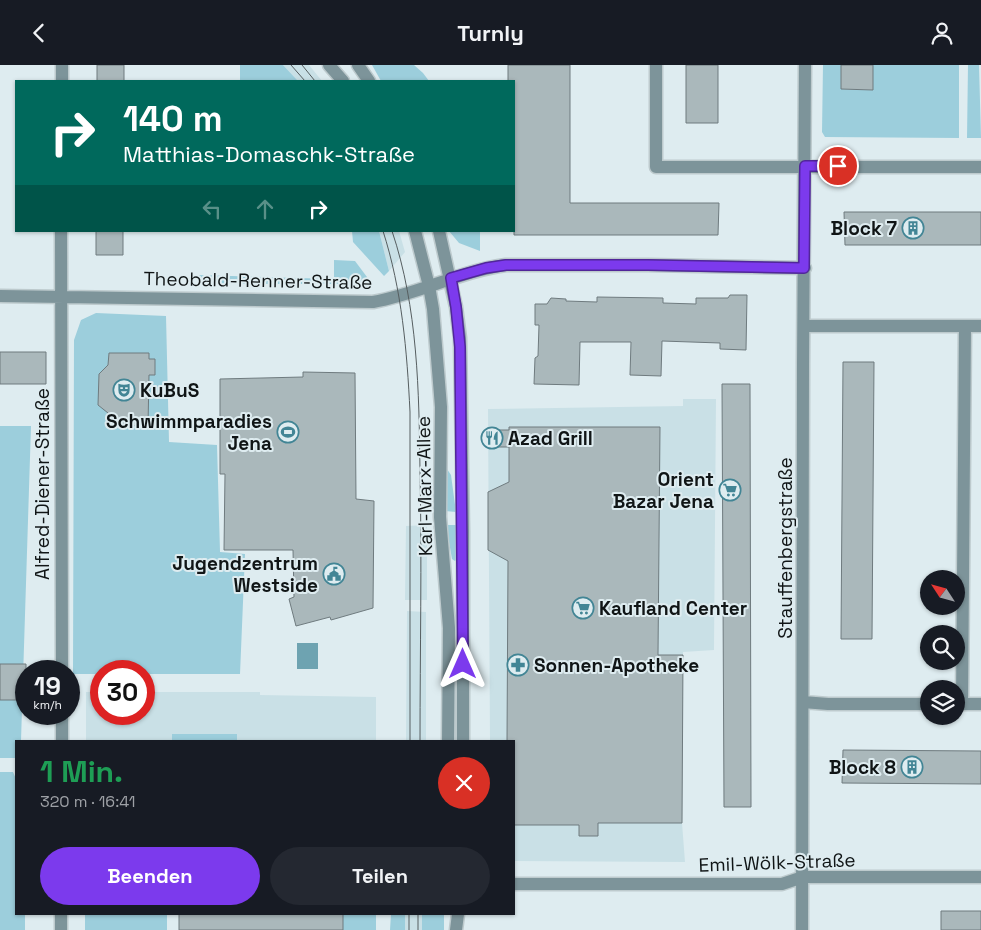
<!DOCTYPE html>
<html lang="de">
<head>
<meta charset="utf-8">
<style>
  body { margin:0; font-family:"Space Grotesk",sans-serif; background:#242831; color:#f1f3f6; height:100vh; display:flex; flex-direction:column; font-size:19px; white-space:nowrap }
  * { box-sizing:border-box; margin:0 }
  p { font-size:16px; color:#9ea1a6 }
  .icon { flex:none; width:28px; height:28px; fill:none; stroke:currentColor; stroke-width:2; stroke-linecap:round; stroke-linejoin:round }
  .map { position:relative; flex:1; overflow:hidden }
  .sheet { position:absolute; left:15px; top:675px; width:500px; height:175px; display:flex; flex-direction:column; background:#171b24; border-radius:0px; box-shadow:0 1px 4px #0004 }
  .sheet>* { flex:none }
  .guide { position:absolute; left:15px; top:15px; width:500px; height:152px; border-radius:0px; box-shadow:0 1px 4px #0004; background:#00695c; color:#fff; overflow:hidden }
  .needle { width:32px; rotate:306deg }
  .tools { position:absolute; left:920px; top:505px; display:grid; gap:10px }
  .tools a { display:grid; place-items:center; width:45px; height:45px; border-radius:50%; background:#171b24; box-shadow:0 1px 4px #0004; font-size:25px }
  .speed { position:absolute; left:15px; top:595px; display:flex; gap:10px; font-size:25px; font-weight:700; text-align:center }
  .speed>* { display:grid; place-content:center; width:65px; height:65px; border-radius:50%; background:#171b24; box-shadow:0 1px 4px #0004; line-height:1 }
  .speed small { font-size:12px; font-weight:400 }
  .speed .limit { border:8px solid #d22; background:#fff; color:#111 }
  .pin { position:absolute; display:grid; place-items:center; width:42px; height:42px; color:#fff; margin:-21px; border:2px solid #fff; border-radius:50%; box-shadow:0 1px 5px #0007 }
  .me { position:absolute; width:55px; margin:-28px; rotate:0deg; stroke-linejoin:round; filter:drop-shadow(0 0 4px #0008) }
  .turn { display:flex; align-items:center; gap:18px; height:105px; padding:0 25px; font-size:22px }
  .turn .icon { width:65px; height:65px; stroke-width:2.5 }
  .turn b { display:block; font-size:35px; line-height:42px }
  .lanes { display:flex; align-items:center; height:48px; padding:0 25px; background:#0003; justify-content:center; gap:25px; direction:ltr }
  .lanes .off { opacity:.35 }
  .round { display:grid; place-items:center; flex:none; width:52px; height:52px; border-radius:26px; background:#242831 }
  .head { display:flex; align-items:center; justify-content:space-between; height:85px; padding:0 25px }
  h1 { font-size:30px; font-weight:800; line-height:38px; color:#1e9e55 }
  .action { display:flex; gap:10px; margin-top:auto; padding:10px 25px }
  .action a { flex:1; height:58px; border-radius:30px; background:#7c3aed; color:#fff; font-size:20px; font-weight:800; line-height:58px; text-align:center }
  .action a+a { background:#242831; color:#f1f3f6 }
  header { display:flex; justify-content:space-between; align-items:center; height:65px; padding:0 25px; background:#171b24; font-size:22px; font-weight:800 }
  .map>svg:first-child { display:block }
  .built { fill:#c9e0e6 }
  .green { fill:#9ccedc }
  .water { fill:#6ea3b1 }
  .building { fill:#aab8bb; stroke:#6f7b7f }
  .lines { fill:none; stroke-linecap:round; stroke-linejoin:round }
  .minor-casing { stroke:#bdcacd; stroke-width:15 }
  .minor { stroke:#7d949a; stroke-width:12 }
  .tram { stroke:#565e60; stroke-width:1 }
  .route-casing { stroke:#51269a; stroke-width:12 }
  .route { stroke:#7c3aed; stroke-width:9 }
  .labels { text-anchor:middle; stroke-width:4; stroke-linejoin:round; paint-order:stroke }
  .poi-label { font-size:19px; font-weight:bold; fill:#101516; stroke:#deecf0; text-anchor:end }
  .street-label { font-size:19px; fill:#101516; stroke:#deecf0 }
</style>
</head>
<body>
<header><svg class="icon" aria-label="back" viewBox="0 0 24 24"><path d="M15 5l-7 7 7 7"/></svg>Turnly<svg class="icon" aria-label="person" viewBox="0 0 24 24"><circle cx="12" cy="8" r="4"/><path d="M4 21q1-7 8-7t8 7"/></svg></header>
<div class="map">
<svg width="981" height="865" viewBox="0 0 981 865">
  <rect width="100%" height="100%" fill="#deecf0"/>
  <path class="built" d="M283,0H309L322,16H298Z
    M379,166H399L405,187L389,206Z
    M683,334H716L714,585L683,587L682,758L685,797L514,796V676H490L488,344L683,341Z
    M427,460V535H405L406,461Z
    M407,546L426,547V676H406Z
    M86,627H101V649H144V627H260V630L376,632V676H86Z
    M405,849H422V865H405Z"/>
  <path class="green" d="M240,0H283L298,16H240Z
    M372,0H414L423,8L429,16H381Z
    M823,0H842V24L872,25L873,0H959V73L825,72L822,67Z
    M968,0H979L981,73H967Z
    M352,166H379L389,206L384,211L353,177Z
    M449,166H480V186L459,178Z
    M334,195L355,196L367,212L366,215L349,219H199V210L334,214Z
    M96,248L166,251L169,377L217,380L220,487L245,489L240,609H144V606H101V609H73L74,275L81,255Z
    M0,361H31L21,676H16V693H0Z
    M447,404L451,410L456,447L445,446V405Z
    M446,460H458L457,494L455,496L452,494Z
    M172,669H237V676H172Z
    M0,707H13L16,714V849H25V865H0Z
    M85,849H167V865H85Z
    M343,849H376V865H343Z
    M391,849H405V865H390Z
    M422,849H444V865H422Z"/>
  <path class="water" d="M297,578H318V604H297Z"/>
  <path class="building" d="M97,0H124V16H97Z
    M508,0H570V138H719L718,170H514V16H508Z
    M686,0H718V58H686Z
    M841,0H873V25L841,24Z
    M844,147H981V180H845Z
    M96,166H123V190H96Z
    M730,230H747L746,285L720,284V278L662,276L661,311L630,310L631,277H580L579,320L534,319L535,293L538,291L539,260H535V239H547L551,233L566,234V236L597,237V232L663,233V238L696,239V233H728Z
    M0,287H46V319H0Z
    M109,288H149V294H155V310H149L148,361L107,360L108,348L98,340L99,309L108,300Z
    M843,297H874L872,574H841Z
    M303,307L355,308L356,434L374,436L373,543L331,555L330,552L296,561L289,534L294,532L293,485H224L225,409H220V314L303,312Z
    M722,319H750L751,742H724Z
    M509,362H660L658,590H683L682,758H598V771H579V760H514V676H507L508,496L488,485V427L509,417V382H488V365H509Z
    M0,599H26V635H0Z
    M843,685L981,686V719L842,718Z
    M941,846H981V865H941Z
    M179,849H343V865H179Z"/>
  <g class="lines">
    <g class="minor-casing">
      <path id="minor" d="M329,0L343,16
        M358,0L369,16
        M656,0V102H981
        M62,16V0
        M61,166L62,606
        M415,166L429,221L433,244L441,342L440,452L449,563L448,676
        M439,166L456,242L460,273L463,466V676
        M0,231L373,237C419,229 460,206 506,200H648L805,203
        M804,261H981
        M803,637L828,639H929
        M956,639H981
        M962,639L965,261
        M62,676V649
        M514,819H782L803,812H981
        M61,865V849
        M456,865L458,849
        M802,865L803,299L805,0"/>
    </g>
    <use href="#minor" class="minor"/>
    <path class="tram" d="M291,0L305,16
      M302,0L315,16
      M383,166C402,225 407,286 410,347V676
      M392,166C418,243 419,326 420,407C422,496 420,586 420,676
      M409,849V865
      M418,849V865"/>
  </g>
  <g class="lines">
    <g class="route-casing">
      <path id="route" d="M463,599L460,282L456,242L451,213L486,203L506,200H648L804,203L805,101H838"/>
    </g>
    <use href="#route" class="route"/>
  </g>
  <defs>
    <g id="building-ring" transform="scale(1.125)"><circle r="9.5" fill="#deecf0" stroke="#428595" stroke-width="1.5"/><path d="M-4-6H4V6H1V3H-1V6H-4ZM-2.5-4.3h1.7v1.8h-1.7ZM.8-4.3h1.7v1.8H.8ZM-2.5-1h1.7V.8h-1.7ZM.8-1h1.7V.8H.8Z" fill="#428595"/></g>
    <g id="theatre-ring" transform="scale(1.125)"><circle r="9.5" fill="#deecf0" stroke="#428595" stroke-width="1.5"/><path d="M-5-5.5Q0-4 5-5.5V0Q5 5 0 6Q-5 5-5 0ZM-3.3-2.5H-1v1.5H-3.3ZM1-2.5H3.3v1.5H1ZM-2.8 1Q0 5.5 2.8 1Z" fill="#428595"/></g>
    <g id="stadium-ring" transform="scale(1.125)"><circle r="9.5" fill="#deecf0" stroke="#428595" stroke-width="1.5"/><path d="M0-5a6.5 5 0 1 0 0 10a6.5 5 0 1 0 0-10ZM-3.5-1.8h7v3.6h-7Z" fill="#428595"/></g>
    <g id="restaurant-ring" transform="scale(1.125)"><circle r="9.5" fill="#deecf0" stroke="#428595" stroke-width="1.5"/><path d="M-5-6h1v4h1v-4h1v4h1v-4h1v5L-1.5 .5V6h-2V.5L-5-1ZM5-6V6H3V1.5H1.5Q1.5-4 5-6Z" fill="#428595"/></g>
    <g id="supermarket-ring" transform="scale(1.125)"><circle r="9.5" fill="#deecf0" stroke="#428595" stroke-width="1.5"/><path d="M-6-5.5h2.5l.6 2H6L4.5 2H-2.5L-4.4-4H-6ZM-1.5 3.2a1.3 1.3 0 1 0 .1 0ZM3 3.2a1.3 1.3 0 1 0 .1 0Z" fill="#428595"/></g>
    <g id="civic-ring" transform="scale(1.125)"><circle r="9.5" fill="#deecf0" stroke="#428595" stroke-width="1.5"/><path d="M-.6-6.5H3V-4.5H.6V-3L4-1V1h2V6H-6V1h2V-1L-.6-3ZM-1.2 2.5V6h2.4V2.5Z" fill="#428595"/></g>
    <g id="pharmacy-ring" transform="scale(1.125)"><circle r="9.5" fill="#deecf0" stroke="#428595" stroke-width="1.5"/><path d="M-2-6h4v4h4v4h-4v4h-4v-4h-4v-4h4Z" fill="#428595"/></g>
  </defs>
  <g fill-rule="evenodd">
    <use href="#building-ring" x="913" y="163"/>
    <use href="#theatre-ring" x="124" y="325"/>
    <use href="#stadium-ring" x="288" y="367"/>
    <use href="#restaurant-ring" x="492" y="373"/>
    <use href="#supermarket-ring" x="730" y="425"/>
    <use href="#civic-ring" x="334" y="509"/>
    <use href="#supermarket-ring" x="583" y="543"/>
    <use href="#pharmacy-ring" x="518" y="600"/>
    <use href="#building-ring" x="912" y="702"/>
  </g>
  <g class="labels">
    <g class="poi-label">
      <text x="897" y="170">Block 7</text>
      <text x="140" y="332" text-anchor="start">KuBuS</text>
      <text x="272" y="363">Schwimmparadies<tspan x="272" dy="22">Jena</tspan></text>
      <text x="508" y="380" text-anchor="start">Azad Grill</text>
      <text x="714" y="421">Orient<tspan x="714" dy="22">Bazar Jena</tspan></text>
      <text x="318" y="505">Jugendzentrum<tspan x="318" dy="22">Westside</tspan></text>
      <text x="599" y="550" text-anchor="start">Kaufland Center</text>
      <text x="534" y="607" text-anchor="start">Sonnen-Apotheke</text>
      <text x="896" y="709">Block 8</text>
    </g>
    <g class="street-label">
      <text transform="translate(258 215) rotate(1)" y="7">Theobald-Renner-Straße</text>
      <text transform="translate(42 419) rotate(-90)" y="7">Alfred-Diener-Straße</text>
      <text transform="translate(424 421) rotate(-91)" y="7">Karl-Marx-Allee</text>
      <text transform="translate(785 483) rotate(-90)" y="7">Stauffenbergstraße</text>
      <text transform="translate(777 797) rotate(-2)" y="7">Emil-Wölk-Straße</text>
    </g>
  </g>
</svg>
<div class="tools">
<a><svg class="needle" viewBox="-14 -14 28 28"><path d="M0-13l5 13h-10z" fill="#e53935"/><path d="M0 13l5-13h-10z" fill="#9ea1a6"/></svg></a>
<a><svg class="icon" aria-label="search" viewBox="0 0 24 24"><circle cx="10" cy="10" r="6"/><path d="M15 15l6 6"/></svg></a>
<a><svg class="icon" aria-label="layers" viewBox="0 0 24 24"><path d="M12 4l9 5-9 5-9-5zM3 14l9 5 9-5"/></svg></a>
</div>
<div class="speed"><div>19<small>km/h</small></div><div class="limit">30</div></div>
<div class="pin" style="left:838px;top:101px;background:#d93025"><svg class="icon" aria-label="arrive" viewBox="0 0 24 24"><path d="M6 21V4h12l-3 4 3 4H6"/></svg></div>
<svg class="me" style="left:463px;top:599px" viewBox="-20 -20 40 40"><path d="M0-17L14 15 0 8-14 15z" fill="#7c3aed" stroke="#fff" stroke-width="4"/></svg>
<div class="guide">
<div class="turn"><svg class="icon" aria-label="right" viewBox="0 0 24 24"><path d="M7 20v-9h11M14 6l5 5-5 5"/></svg><div><b>140 m</b>Matthias-Domaschk-Straße</div></div>
<div class="lanes"><svg class="icon off" aria-label="left" viewBox="0 0 24 24"><path d="M17 20v-9H6M10 6l-5 5 5 5"/></svg><svg class="icon off" aria-label="ahead" viewBox="0 0 24 24"><path d="M12 20V5M6 11l6-6 6 6"/></svg><svg class="icon" aria-label="right" viewBox="0 0 24 24"><path d="M7 20v-9h11M14 6l5 5-5 5"/></svg></div>
</div>
<section class="sheet">
<div class="head"><div><h1>1 Min.</h1><p>320 m · 16:41</p></div><a class="round" style="background:#d93025;color:#fff"><svg class="icon" aria-label="close" viewBox="0 0 24 24"><path d="M6 6l12 12M18 6L6 18"/></svg></a></div>
<div class="action"><a>Beenden</a><a>Teilen</a></div>
</section>
</div>
</body>
</html>
